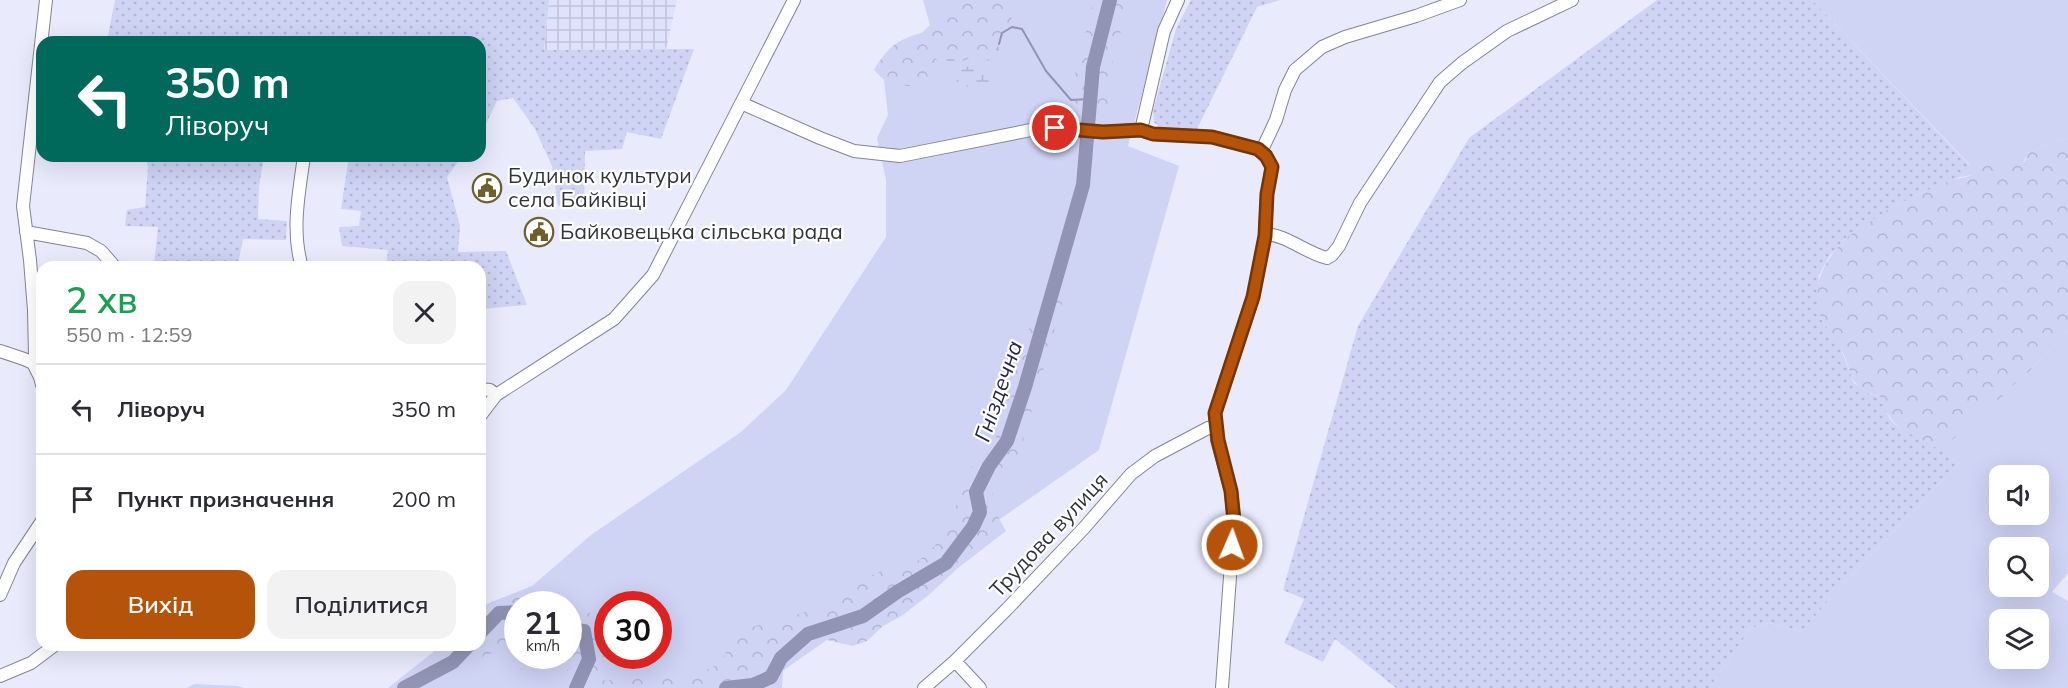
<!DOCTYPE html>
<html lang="uk">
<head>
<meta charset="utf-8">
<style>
  body { margin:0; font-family:Mulish,sans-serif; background:#f2f2f3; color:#2b2b33; height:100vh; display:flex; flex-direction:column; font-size:22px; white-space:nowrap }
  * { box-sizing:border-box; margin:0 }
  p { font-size:20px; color:#7c7c81 }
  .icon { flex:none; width:33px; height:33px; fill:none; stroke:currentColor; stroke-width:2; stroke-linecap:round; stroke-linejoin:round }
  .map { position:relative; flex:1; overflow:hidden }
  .sheet { position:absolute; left:36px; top:261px; width:450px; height:390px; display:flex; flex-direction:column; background:#fff; border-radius:18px; box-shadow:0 6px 24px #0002 }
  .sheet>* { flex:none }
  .banner { position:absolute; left:36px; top:36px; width:450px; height:126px; border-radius:18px; box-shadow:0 6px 24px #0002; background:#00695c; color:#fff; overflow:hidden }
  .controls { position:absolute; left:1989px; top:465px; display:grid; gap:12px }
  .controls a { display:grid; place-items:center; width:60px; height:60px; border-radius:12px; background:#fff; box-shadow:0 6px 24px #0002; font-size:30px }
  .speed { position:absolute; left:504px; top:591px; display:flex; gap:12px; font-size:30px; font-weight:700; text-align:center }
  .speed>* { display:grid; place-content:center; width:78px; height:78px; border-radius:50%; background:#fff; box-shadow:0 6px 24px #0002; line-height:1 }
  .speed small { font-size:15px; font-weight:400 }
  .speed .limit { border:9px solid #d22; background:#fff; color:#111 }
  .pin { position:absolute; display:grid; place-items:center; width:51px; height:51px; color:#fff; margin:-26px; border:3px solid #fff; border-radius:50%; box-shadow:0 2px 6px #0007 }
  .me { position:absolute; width:66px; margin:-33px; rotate:2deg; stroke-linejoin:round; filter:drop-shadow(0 0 4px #0008) }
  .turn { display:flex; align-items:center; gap:21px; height:126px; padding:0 30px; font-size:27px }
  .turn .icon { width:78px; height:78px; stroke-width:2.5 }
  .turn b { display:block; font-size:42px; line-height:51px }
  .round { display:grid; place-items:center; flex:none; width:63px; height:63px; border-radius:18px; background:#f2f2f3 }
  .headline { display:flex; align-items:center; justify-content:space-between; height:102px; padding:0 30px }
  h1 { font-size:36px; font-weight:600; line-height:45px; color:#1e9e55 }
  .action { display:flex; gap:12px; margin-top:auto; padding:12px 30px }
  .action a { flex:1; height:69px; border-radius:18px; background:#b45309; color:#fff; font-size:24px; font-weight:600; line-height:69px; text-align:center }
  .action a+a { background:#f2f2f3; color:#2b2b33 }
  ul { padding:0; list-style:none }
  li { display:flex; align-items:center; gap:18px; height:90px; padding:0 30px; border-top:2px solid #e1e1e2 }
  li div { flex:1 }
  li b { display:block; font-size:22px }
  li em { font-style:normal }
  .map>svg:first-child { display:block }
  .industrial { fill:url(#industrial-grid) }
  .grass { fill:#cfd3f4; fill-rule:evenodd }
  .forest { fill:url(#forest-crowns) }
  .wetland { fill:url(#wetland-marsh) }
  .garden { fill:url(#garden-dots) }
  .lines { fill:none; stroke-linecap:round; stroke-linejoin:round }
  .stream { stroke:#9194b4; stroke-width:2 }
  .river { stroke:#9194b4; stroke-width:14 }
  .minor-casing { stroke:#828495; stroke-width:14 }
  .minor { stroke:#fff; stroke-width:12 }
  .route-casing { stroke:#753606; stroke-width:15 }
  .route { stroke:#b45309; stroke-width:10 }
  .labels { text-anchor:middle; stroke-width:4.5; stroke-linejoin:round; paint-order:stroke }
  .poi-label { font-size:21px; fill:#32333a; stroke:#fff; text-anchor:start }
  .street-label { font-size:21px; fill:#32333a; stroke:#fff }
  .water-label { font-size:22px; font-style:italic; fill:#24244f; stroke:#fff }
</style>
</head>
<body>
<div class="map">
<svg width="2068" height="688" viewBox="0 0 2068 688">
  <defs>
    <pattern id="industrial-grid" width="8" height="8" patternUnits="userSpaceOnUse" patternTransform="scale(1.5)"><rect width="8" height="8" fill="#dfe2fc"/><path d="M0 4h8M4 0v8" fill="none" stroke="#c0c2d9"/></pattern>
    <pattern id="forest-crowns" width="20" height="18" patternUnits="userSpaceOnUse" patternTransform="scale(1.5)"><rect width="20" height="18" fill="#cfd3f4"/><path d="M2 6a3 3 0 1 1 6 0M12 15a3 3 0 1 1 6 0" fill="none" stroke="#b2b6d2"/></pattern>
    <pattern id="wetland-marsh" width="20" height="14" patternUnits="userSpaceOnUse" patternTransform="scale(1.5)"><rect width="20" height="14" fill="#cfd3f4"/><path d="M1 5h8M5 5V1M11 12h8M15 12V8" fill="none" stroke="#b2b6d2"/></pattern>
    <pattern id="garden-dots" width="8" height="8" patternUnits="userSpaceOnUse" patternTransform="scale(1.5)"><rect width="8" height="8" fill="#cfd3f4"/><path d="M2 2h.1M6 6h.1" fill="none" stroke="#b2b6d2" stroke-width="1.8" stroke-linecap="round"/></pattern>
  </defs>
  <rect width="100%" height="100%" fill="#e9ebfd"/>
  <path class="industrial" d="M549,0H677L666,49L544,50Z"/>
  <path class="grass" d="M923,0H1167L1128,146L1179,166L1099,450L758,688H388L442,645H480L487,604L532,586L591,535L741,432L786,390L886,237V180L877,138L888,115L883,71L930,25ZM518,604H568V656H518ZM608,604H658V656H608Z
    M1812,0H2068V138L2029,152L2023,162L1981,167L1973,175L1960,177L1969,164Z
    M2068,330V573L2052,592L2068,601V688H1709L1751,628L1769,623L1802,631L1835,593L1958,464L1934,447C1957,442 1959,429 1973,416C1981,410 1989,406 1997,401C2007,393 2013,383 2025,376ZM2000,476H2038V514H2000ZM2000,548H2038V586H2000ZM2000,620H2038V658H2000Z
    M194,684L237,686L244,688H187Z"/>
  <path class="forest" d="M954,0H1004L1012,19L999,44L963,61L943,76L914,86H890L874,70C893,38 905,38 938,28Z
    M1094,0H1130L1113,58L1109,127L1076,130L1074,79Z
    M2068,138V330L2025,376C2013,383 2007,393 1997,401C1990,406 1981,410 1974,416C1963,425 1953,448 1935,447C1930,446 1924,440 1919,439C1898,432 1887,416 1879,396C1845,388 1854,369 1839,346C1830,331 1818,320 1817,302C1813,237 1900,201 1950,181C1957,178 1966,178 1972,175C1976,173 1978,168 1982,167C1993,162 2006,160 2018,158L2024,162L2029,152Z
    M1066,289L1016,466L995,480L991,504L1006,531L958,568L931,593L903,615L883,626L867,641L853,646L827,640L812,642L783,671L782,688H553C562,675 583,657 569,641V610C581,610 601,613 606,627C610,634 608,647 608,656H615L604,681C638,676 685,684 716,665C723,660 734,638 739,630C764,624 791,618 815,608C839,597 859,579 884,570C893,567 904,571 911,566C936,549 961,522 956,491L972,467L992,450L1040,293Z
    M516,595L532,603L541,604H518L517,642C492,655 465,661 441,676L438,655L447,645H480V611C490,601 503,597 516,595Z"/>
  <path class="wetland" d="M999,44V59L988,75L992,88L987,84L959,88L954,74L933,56L938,51L967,67L973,68L980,66L992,56Z"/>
  <path class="garden" d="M115,0H549L544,50L694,49L661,139L627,132L622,149L585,151L584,202L558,206L552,166L535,129L513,98L497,101L487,122L480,132V42H111L108,36Z
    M1191,0H1280L1257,7L1195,133L1162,130L1154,122L1153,111L1176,29Z
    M1657,0H1812L1969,165L1960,177L1923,192L1892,207L1847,237L1830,255L1819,275L1817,301L1821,319L1840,347L1854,383L1870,394L1879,396L1884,400C1886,427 1906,431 1926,442C1937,448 1948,456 1958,464L1835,593L1802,631L1769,623L1751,628L1709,688H1396L1335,639L1323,662L1284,643L1304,599L1283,590L1358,326L1469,138Z
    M145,156H264L259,187L258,219L287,221L286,240L243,239L238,264L256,267H126L124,264L154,265L158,227L125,226L127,210L145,207L148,167Z
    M349,156H462L447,177L460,226L458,252L506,251L527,305L480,309V267H386L388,250L342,246L339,227L359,226L361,211L341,209Z"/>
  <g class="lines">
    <path class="stream" d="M999,44L1002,33L1012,27L1022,29L1046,71L1071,100L1090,99"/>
    <path class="river" d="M568,629L584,631L589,659L576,688
      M480,633L499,613L518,612
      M404,688L453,662L469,645
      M726,688L753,685L771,677L781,658L808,634L863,616L897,592L946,563L973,527L980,512L976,492L989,466L1007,441L1025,387L1083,185L1093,67L1110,0"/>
    <g class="minor-casing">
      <path id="minor" d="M741,103L820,138L854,151L900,156L1036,129L1055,128L1103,132L1141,130L1153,134L1212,137L1258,149L1266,156L1272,167L1267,194L1265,236L1253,297L1215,413L1217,440L1231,491L1234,521L1222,688
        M1141,130L1164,31L1178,0
        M1261,152L1276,120L1285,90L1295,70L1322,47L1345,37L1416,16L1460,0
        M26,232L87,243L101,251L115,267
        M1265,234C1287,235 1306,253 1327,258L1332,255L1339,246L1360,203L1440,82L1462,63L1507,31L1572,0
        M302,267C291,231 299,193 304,156
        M0,351L24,359L33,363
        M42,385L40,377L33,363L35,355L34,310L30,260L23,206L46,0
        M480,389L490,390L496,395
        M480,416L496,395L614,319L653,275L794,0
        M0,595L14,563L42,521
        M955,661L980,688
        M0,676L31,663L55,645
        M924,688L955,661L1007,609L1084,528L1131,474L1155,456L1208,428L1216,427"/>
    </g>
    <use href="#minor" class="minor"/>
  </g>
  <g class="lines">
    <g class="route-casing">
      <path id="route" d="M1055,128L1103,132L1141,130L1153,134L1212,137L1258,149L1266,156L1272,167L1267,194L1265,236L1253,297L1215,413L1218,440L1231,491L1234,521L1232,545"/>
    </g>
    <use href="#route" class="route"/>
  </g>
  <defs>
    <g id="civic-ring" transform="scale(1.5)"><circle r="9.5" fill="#fff" stroke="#6e5f2d" stroke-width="1.5"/><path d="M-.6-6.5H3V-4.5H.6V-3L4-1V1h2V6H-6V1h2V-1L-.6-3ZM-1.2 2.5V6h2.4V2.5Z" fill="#6e5f2d"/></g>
  </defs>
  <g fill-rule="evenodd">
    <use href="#civic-ring" x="487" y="188"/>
    <use href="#civic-ring" x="539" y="232"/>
  </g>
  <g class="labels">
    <g class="poi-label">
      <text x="508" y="183">Будинок культури<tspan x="508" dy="24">села Байківці</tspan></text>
      <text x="560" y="239">Байковецька сільська рада</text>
    </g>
    <g class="street-label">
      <text transform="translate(1049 535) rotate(-47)" y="7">Трудова вулиця</text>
    </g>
    <g class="water-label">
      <text transform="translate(998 391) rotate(-71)" y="8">Гніздечна</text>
    </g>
  </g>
</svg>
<div class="controls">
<a><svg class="icon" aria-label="sound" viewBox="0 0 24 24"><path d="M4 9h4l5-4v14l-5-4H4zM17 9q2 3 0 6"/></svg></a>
<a><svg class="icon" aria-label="search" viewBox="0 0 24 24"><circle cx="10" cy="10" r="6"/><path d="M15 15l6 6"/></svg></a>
<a><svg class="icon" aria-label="layers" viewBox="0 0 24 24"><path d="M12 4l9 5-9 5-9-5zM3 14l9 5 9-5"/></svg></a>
</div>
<div class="speed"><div>21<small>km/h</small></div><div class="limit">30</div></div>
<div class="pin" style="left:1055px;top:128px;background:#d93025"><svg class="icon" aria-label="arrive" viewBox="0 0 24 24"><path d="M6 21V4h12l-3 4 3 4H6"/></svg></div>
<svg class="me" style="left:1232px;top:545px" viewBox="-20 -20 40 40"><circle r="17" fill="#b45309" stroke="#fff" stroke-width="3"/><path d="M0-11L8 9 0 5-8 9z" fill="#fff"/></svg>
<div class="banner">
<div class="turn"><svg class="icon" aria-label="left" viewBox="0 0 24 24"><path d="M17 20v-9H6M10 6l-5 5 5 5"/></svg><div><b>350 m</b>Ліворуч</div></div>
</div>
<section class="sheet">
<div class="headline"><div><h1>2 хв</h1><p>550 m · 12:59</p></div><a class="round"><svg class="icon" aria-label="close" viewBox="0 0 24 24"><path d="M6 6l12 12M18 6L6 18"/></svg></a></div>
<ul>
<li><svg class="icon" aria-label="left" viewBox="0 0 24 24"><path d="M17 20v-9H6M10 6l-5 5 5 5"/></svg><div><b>Ліворуч</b></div><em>350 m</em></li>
<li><svg class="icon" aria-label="arrive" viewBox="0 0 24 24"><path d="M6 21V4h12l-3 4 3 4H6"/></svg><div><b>Пункт призначення</b></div><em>200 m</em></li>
</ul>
<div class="action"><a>Вихід</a><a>Поділитися</a></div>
</section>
</div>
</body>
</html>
